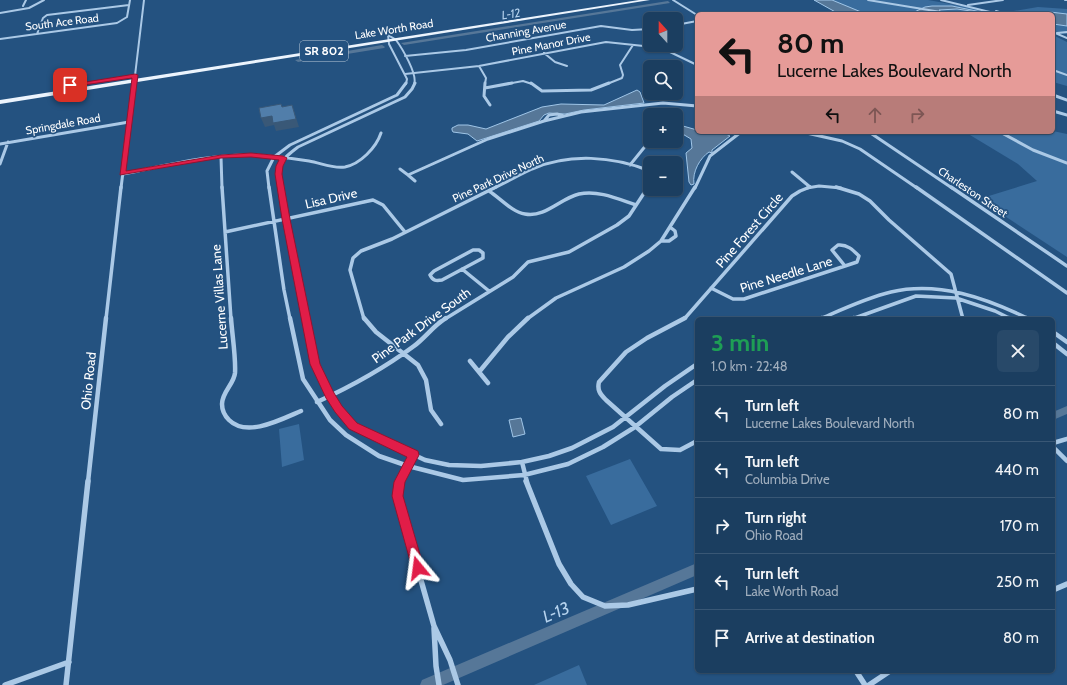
<!DOCTYPE html>
<html lang="en">
<head>
<meta charset="utf-8">
<style>
  body { margin:0; font-family:Cabin,sans-serif; background:#284969; color:#f1f3f6; height:100vh; display:flex; flex-direction:column; font-size:15px; white-space:nowrap }
  * { box-sizing:border-box; margin:0 }
  p { font-size:13px; color:#a0aebd }
  .icon { flex:none; width:22px; height:22px; fill:none; stroke:currentColor; stroke-width:2; stroke-linecap:round; stroke-linejoin:round }
  .map { position:relative; flex:1; overflow:hidden }
  .details { position:absolute; left:695px; top:317px; width:360px; height:356px; display:flex; flex-direction:column; background:#1b3e60; border-radius:6px; box-shadow:0 1px 3px #0004,0 0 0 1px #395775 }
  .details>* { flex:none }
  .hud { position:absolute; left:695px; top:12px; width:360px; height:122px; border-radius:6px; box-shadow:0 1px 3px #0004,0 0 0 1px #395775; background:#e69b98; color:#111; overflow:hidden }
  .needle { width:26px; rotate:339deg }
  .buttons { position:absolute; left:643px; top:12px; display:grid; gap:8px }
  .buttons a { display:grid; place-items:center; width:40px; height:40px; border-radius:6px; background:#1b3e60; box-shadow:0 1px 3px #0004,0 0 0 1px #395775; font-size:20px }
  .pin { position:absolute; display:grid; place-items:center; width:34px; height:34px; color:#fff; margin:-17px; border-radius:8px; box-shadow:0 2px 6px #0006 }
  .me { position:absolute; width:44px; margin:-22px; rotate:344deg; stroke-linejoin:round; filter:drop-shadow(0 0 3px #0008) }
  .turn { display:flex; align-items:center; gap:14px; height:84px; padding:0 16px; font-size:18px }
  .turn .icon { width:52px; height:52px; stroke-width:2.5 }
  .turn b { display:block; font-size:28px; line-height:34px }
  .lanes { display:flex; align-items:center; height:38px; padding:0 16px; background:#0003; justify-content:center; gap:20px; direction:ltr }
  .lanes .off { opacity:.35 }
  .round { display:grid; place-items:center; flex:none; width:42px; height:42px; border-radius:6px; background:#284969 }
  .overview { display:flex; align-items:center; justify-content:space-between; height:68px; padding:0 16px }
  h1 { font-size:24px; font-weight:800; line-height:30px; color:#1e9e55 }
  ul { padding:0; list-style:none }
  li { display:flex; align-items:center; gap:12px; height:56px; padding:0 16px; border-top:1px solid #395775 }
  li div { flex:1 }
  li b { display:block; font-size:15px }
  li em { font-style:normal }
  .map>svg:first-child { display:block }
  .green { fill:#396c9d }
  .water { fill:#567798; stroke:#9fc5e7 }
  .lines { fill:none; stroke-linecap:round; stroke-linejoin:round }
  .canal { fill:#567798; fill-rule:evenodd }
  .minor-far4 { stroke:#abc9e6; stroke-width:2 }
  .minor-far3 { stroke:#abc9e6; stroke-width:3 }
  .minor-far2 { stroke:#abc9e6; stroke-width:3.5 }
  .minor-far1 { stroke:#abc9e6; stroke-width:4.5 }
  .minor { stroke:#abc9e6; stroke-width:5.5 }
  .primary { fill:#ecf4fd; fill-rule:evenodd }
  .shaded-wall { fill:#395877 }
  .building { fill:#517eaa; stroke:#395877 }
  .route { fill:#e11d48; stroke:#92132f }
  .labels { text-anchor:middle; stroke-width:3.5; stroke-linejoin:round; paint-order:stroke }
  .far-street-label { font-size:11px; fill:#fff; stroke:#245280 }
  .far-water-label { font-size:12px; font-style:italic; fill:#b6d3ee; stroke:#245280 }
  .shield { fill:#245280; stroke:#bdcbd9; stroke-width:1 }
  .shield-label { font-size:12px; font-weight:bold; fill:#fff }
  .street-label { font-size:13px; fill:#fff; stroke:#245280 }
  .near-water-label { font-size:17px; font-style:italic; fill:#b6d3ee; stroke:#245280 }
</style>
</head>
<body>
<div class="map">
<svg width="1067" height="685" viewBox="0 0 1067 685">
  <rect width="100%" height="100%" fill="#245280"/>
  <path class="green" d="M814,0H928L967,7L994,14H839Z
    M1038,7L1067,9V34H1053V14H996Z
    M1053,35L1067,42V86L1053,82Z
    M1053,131L1067,134V257L979,199L1037,181L1018,164L965,132Z
    M299,424L304,460L282,467L279,429Z
    M630,459L657,506L611,525L586,476Z
    M579,665L587,685H534Z"/>
  <path class="water" d="M814,0H832L866,14H839Z
    M932,6H952L991,14L957,9L939,10L944,14H910L925,7Z
    M1050,12L1067,14V26L1053,24V14H1037Z
    M637,90L640,92L644,103L584,110L565,114L549,113L544,115L539,121L477,141L468,134L453,132L452,130V128L458,125H468L486,129L542,107L561,104L604,105Z
    M676,124L697,130V132L726,134L730,136L712,150V153L709,152C700,158 692,172 694,184L691,185L689,182L686,153L692,148L691,139L676,130Z
    M521,418L525,434L513,437L509,420Z"/>
  <g class="lines">
    <path class="canal" d="M668,1L670,3L404,45L401,43Z
      M382,45L385,47L384,48L298,62L295,60Z
      M1067,406V414L1053,420V412Z
      M697,563V575L443,685H420L422,680Z"/>
    <path class="minor-far4" d="M673,0L697,15
      M868,0L953,14
      M941,0L998,14
      M1065,0H1067
      M968,5L1003,0
      M23,6L26,0
      M996,11L1006,14
      M0,13L29,8L44,0
      M802,14L812,12
      M676,25L697,21
      M1053,32L1067,38
      M1057,33L1067,32
      M37,34L43,18L47,15L129,5
      M0,39L117,23L127,17L130,0
      M544,53L555,62L567,66
      M405,56L466,50L601,26L632,30L650,29
      M479,66L486,78L485,84
      M1053,70L1067,75
      M405,74L479,66L606,42L653,47L670,52L697,65
      M134,84L144,0
      M406,84L407,79L389,44L388,35C391,37 394,38 396,40C402,48 418,75 414,84
      M507,84L523,81L532,84
      M607,84L622,78L623,75L620,65L633,45"/>
    <path class="minor-far3" d="M485,83L484,96L490,105
      M531,83L542,91L591,90L609,83
      M485,88L512,83
      M1053,95L1067,100
      M1053,111L1067,115
      M544,121L549,115L557,114L564,116
      M802,132L842,141L860,149L917,188
      M869,132L952,188
      M1000,132L1033,150L1067,163
      M0,144L129,122
      M221,157L222,188
      M0,164L8,142
      M630,165L647,144
      M400,169L408,175L488,139L544,121L581,112L663,103L697,106
      M792,172L810,187
      M123,174C165,166 208,154 252,155C271,156 290,158 309,161C321,163 333,169 345,167C360,164 376,148 381,133
      M408,175L415,181
      M121,188L134,83
      M269,188L267,171L274,157L290,145L397,95L406,83
      M282,188C278,164 278,162 298,147L405,97L412,89L415,83
      M494,188C507,182 519,175 532,169C569,153 613,156 650,171
      M648,188L650,185
      M695,188L710,156L741,132
      M807,188L819,186L841,188"/>
    <path class="minor-far2" d="M222,187L231,319
      M269,187L284,290L290,319
      M282,187L286,219L306,319
      M836,187L859,194L870,201L889,220L951,274L963,319
      M916,187L1067,293
      M951,187L1067,266
      M489,191C500,198 512,212 525,214C545,218 561,198 579,194C599,190 618,199 636,205
      M225,232L373,200L383,205L405,232
      M661,241H669L676,236L675,231L670,227
      M838,245C847,244 853,250 859,256L857,262L845,266L832,250Z
      M473,250H479L483,253V258L442,280C436,281 433,281 430,275L434,271Z
      M462,269L489,291
      M711,288L733,299H744L845,266
      M106,319L121,187
      M364,319L350,270L353,258L361,251L392,239L496,187
      M445,319L513,277L528,262L569,252L617,225L629,216L648,187
      M527,319L556,298L624,267L649,251L661,241L695,187
      M683,319L686,317L792,196L800,191L810,187
      M820,319C843,309 866,298 891,292C939,281 986,298 1029,319
      M852,319L916,296L956,298L995,311L1011,319"/>
    <path class="minor-far1" d="M231,318C232,334 236,357 235,373C234,384 222,392 222,404C222,410 225,416 229,420C247,438 282,419 301,411
      M290,318L303,379L330,420L346,435L379,456L408,466L463,480L524,475L568,464L603,447L635,427L672,397L697,380
      M306,318L315,364L330,395L353,426L425,460L449,465L481,466L522,462L549,456L572,448L613,427L665,386L697,364
      M364,318L376,332L418,365L426,380L431,410L441,424
      M685,318L647,338L626,352L599,382C597,390 600,394 606,400L661,449L680,450L697,441
      M1009,318L1011,319
      M1026,318L1029,319
      M819,319L822,318
      M851,319L854,318
      M1053,332L1067,342
      M1053,343L1067,354
      M470,361L479,372
      M488,383L479,372L508,337L528,318
      M317,402C352,386 383,369 414,346C425,338 434,325 446,318
      M1053,443L1067,439
      M1053,447L1067,461
      M522,462L527,482
      M88,482L106,318
      M400,482L414,455"/>
    <path class="minor" d="M401,481L397,496L434,626L450,660L458,685
      M526,481L559,564L571,584L583,597L605,606L628,605L697,589
      M1053,590L1067,584
      M434,628L436,666L439,685
      M856,671L865,685
      M5,685L69,662
      M66,685L88,481
      M869,685L890,671"/>
    <path class="primary" d="M639,0H650L0,104V100Z"/>
  </g>
  <path class="shaded-wall" d="M292,105L299,127L276,131L274,125L265,127L261,118Z"/>
  <path class="building" d="M281,104L282,107L292,105L296,119L273,123L272,116L261,118L259,108Z"/>
  <path class="route" d="M135,74L138,75L126,171L221,155L251,153L283,156L287,158L283,166L282,174L290,219L320,364L334,393L342,406L357,423L418,451L419,455L405,482L403,496L424,568L422,572L418,574L414,572L412,568L392,496L394,482L407,457L349,429L335,412L326,398L310,364L282,219L275,174L276,166L279,160L251,157L221,158L120,175L132,78L70,87L67,85Z"/>
  <g class="labels">
    <g class="far-street-label">
      <text transform="translate(62 22) rotate(-7)" y="4">South Ace Road</text>
      <text transform="translate(394 29) rotate(-9)" y="4">Lake Worth Road</text>
      <text transform="translate(526 31) rotate(-10)" y="4">Channing Avenue</text>
      <text transform="translate(551 44) rotate(-11)" y="4">Pine Manor Drive</text>
      <text transform="translate(63 124) rotate(-10)" y="4">Springdale Road</text>
      <text transform="translate(498 178) rotate(-25)" y="4">Pine Park Drive North</text>
      <text transform="translate(973 192) rotate(34)" y="4">Charleston Street</text>
    </g>
    <g class="far-water-label">
      <text transform="translate(511 14) rotate(-9)" y="4">L-12</text>
    </g>
    <rect class="shield" x="300" y="41" width="48" height="20" rx="3"/>
    <g class="shield-label">
      <text x="324" y="55">SR 802</text>
    </g>
    <g class="street-label">
      <text transform="translate(331 198) rotate(-13)" y="5">Lisa Drive</text>
      <text transform="translate(749 230) rotate(-49)" y="5">Pine Forest Circle</text>
      <text transform="translate(786 274) rotate(-17)" y="5">Pine Needle Lane</text>
      <text transform="translate(219 297) rotate(-94)" y="5">Lucerne Villas Lane</text>
      <text transform="translate(421 325) rotate(-36)" y="5">Pine Park Drive South</text>
      <text transform="translate(88 381) rotate(-84)" y="5">Ohio Road</text>
    </g>
    <g class="near-water-label">
      <text transform="translate(556 612) rotate(-23)" y="6">L-13</text>
    </g>
  </g>
</svg>
<div class="buttons">
<a><svg class="needle" viewBox="-14 -14 28 28"><path d="M0-13l5 13h-10z" fill="#e53935"/><path d="M0 13l5-13h-10z" fill="#a0aebd"/></svg></a>
<a><svg class="icon" aria-label="search" viewBox="0 0 24 24"><circle cx="10" cy="10" r="6"/><path d="M15 15l6 6"/></svg></a>
<a>+</a>
<a>−</a>
</div>
<div class="pin" style="left:70px;top:85px;background:#d93025"><svg class="icon" aria-label="arrive" viewBox="0 0 24 24"><path d="M6 21V4h12l-3 4 3 4H6"/></svg></div>
<svg class="me" style="left:418px;top:568px" viewBox="-20 -20 40 40"><path d="M0-17L14 15 0 8-14 15z" fill="#e11d48" stroke="#fff" stroke-width="4"/></svg>
<div class="hud">
<div class="turn"><svg class="icon" aria-label="left" viewBox="0 0 24 24"><path d="M17 20v-9H6M10 6l-5 5 5 5"/></svg><div><b>80 m</b>Lucerne Lakes Boulevard North</div></div>
<div class="lanes"><svg class="icon" aria-label="left" viewBox="0 0 24 24"><path d="M17 20v-9H6M10 6l-5 5 5 5"/></svg><svg class="icon off" aria-label="ahead" viewBox="0 0 24 24"><path d="M12 20V5M6 11l6-6 6 6"/></svg><svg class="icon off" aria-label="right" viewBox="0 0 24 24"><path d="M7 20v-9h11M14 6l5 5-5 5"/></svg></div>
</div>
<section class="details">
<div class="overview"><div><h1>3 min</h1><p>1.0 km · 22:48</p></div><a class="round"><svg class="icon" aria-label="close" viewBox="0 0 24 24"><path d="M6 6l12 12M18 6L6 18"/></svg></a></div>
<ul>
<li><svg class="icon" aria-label="left" viewBox="0 0 24 24"><path d="M17 20v-9H6M10 6l-5 5 5 5"/></svg><div><b>Turn left</b><p>Lucerne Lakes Boulevard North</p></div><em>80 m</em></li>
<li><svg class="icon" aria-label="left" viewBox="0 0 24 24"><path d="M17 20v-9H6M10 6l-5 5 5 5"/></svg><div><b>Turn left</b><p>Columbia Drive</p></div><em>440 m</em></li>
<li><svg class="icon" aria-label="right" viewBox="0 0 24 24"><path d="M7 20v-9h11M14 6l5 5-5 5"/></svg><div><b>Turn right</b><p>Ohio Road</p></div><em>170 m</em></li>
<li><svg class="icon" aria-label="left" viewBox="0 0 24 24"><path d="M17 20v-9H6M10 6l-5 5 5 5"/></svg><div><b>Turn left</b><p>Lake Worth Road</p></div><em>250 m</em></li>
<li><svg class="icon" aria-label="arrive" viewBox="0 0 24 24"><path d="M6 21V4h12l-3 4 3 4H6"/></svg><div><b>Arrive at destination</b></div><em>80 m</em></li>
</ul>
</section>
</div>
</body>
</html>
